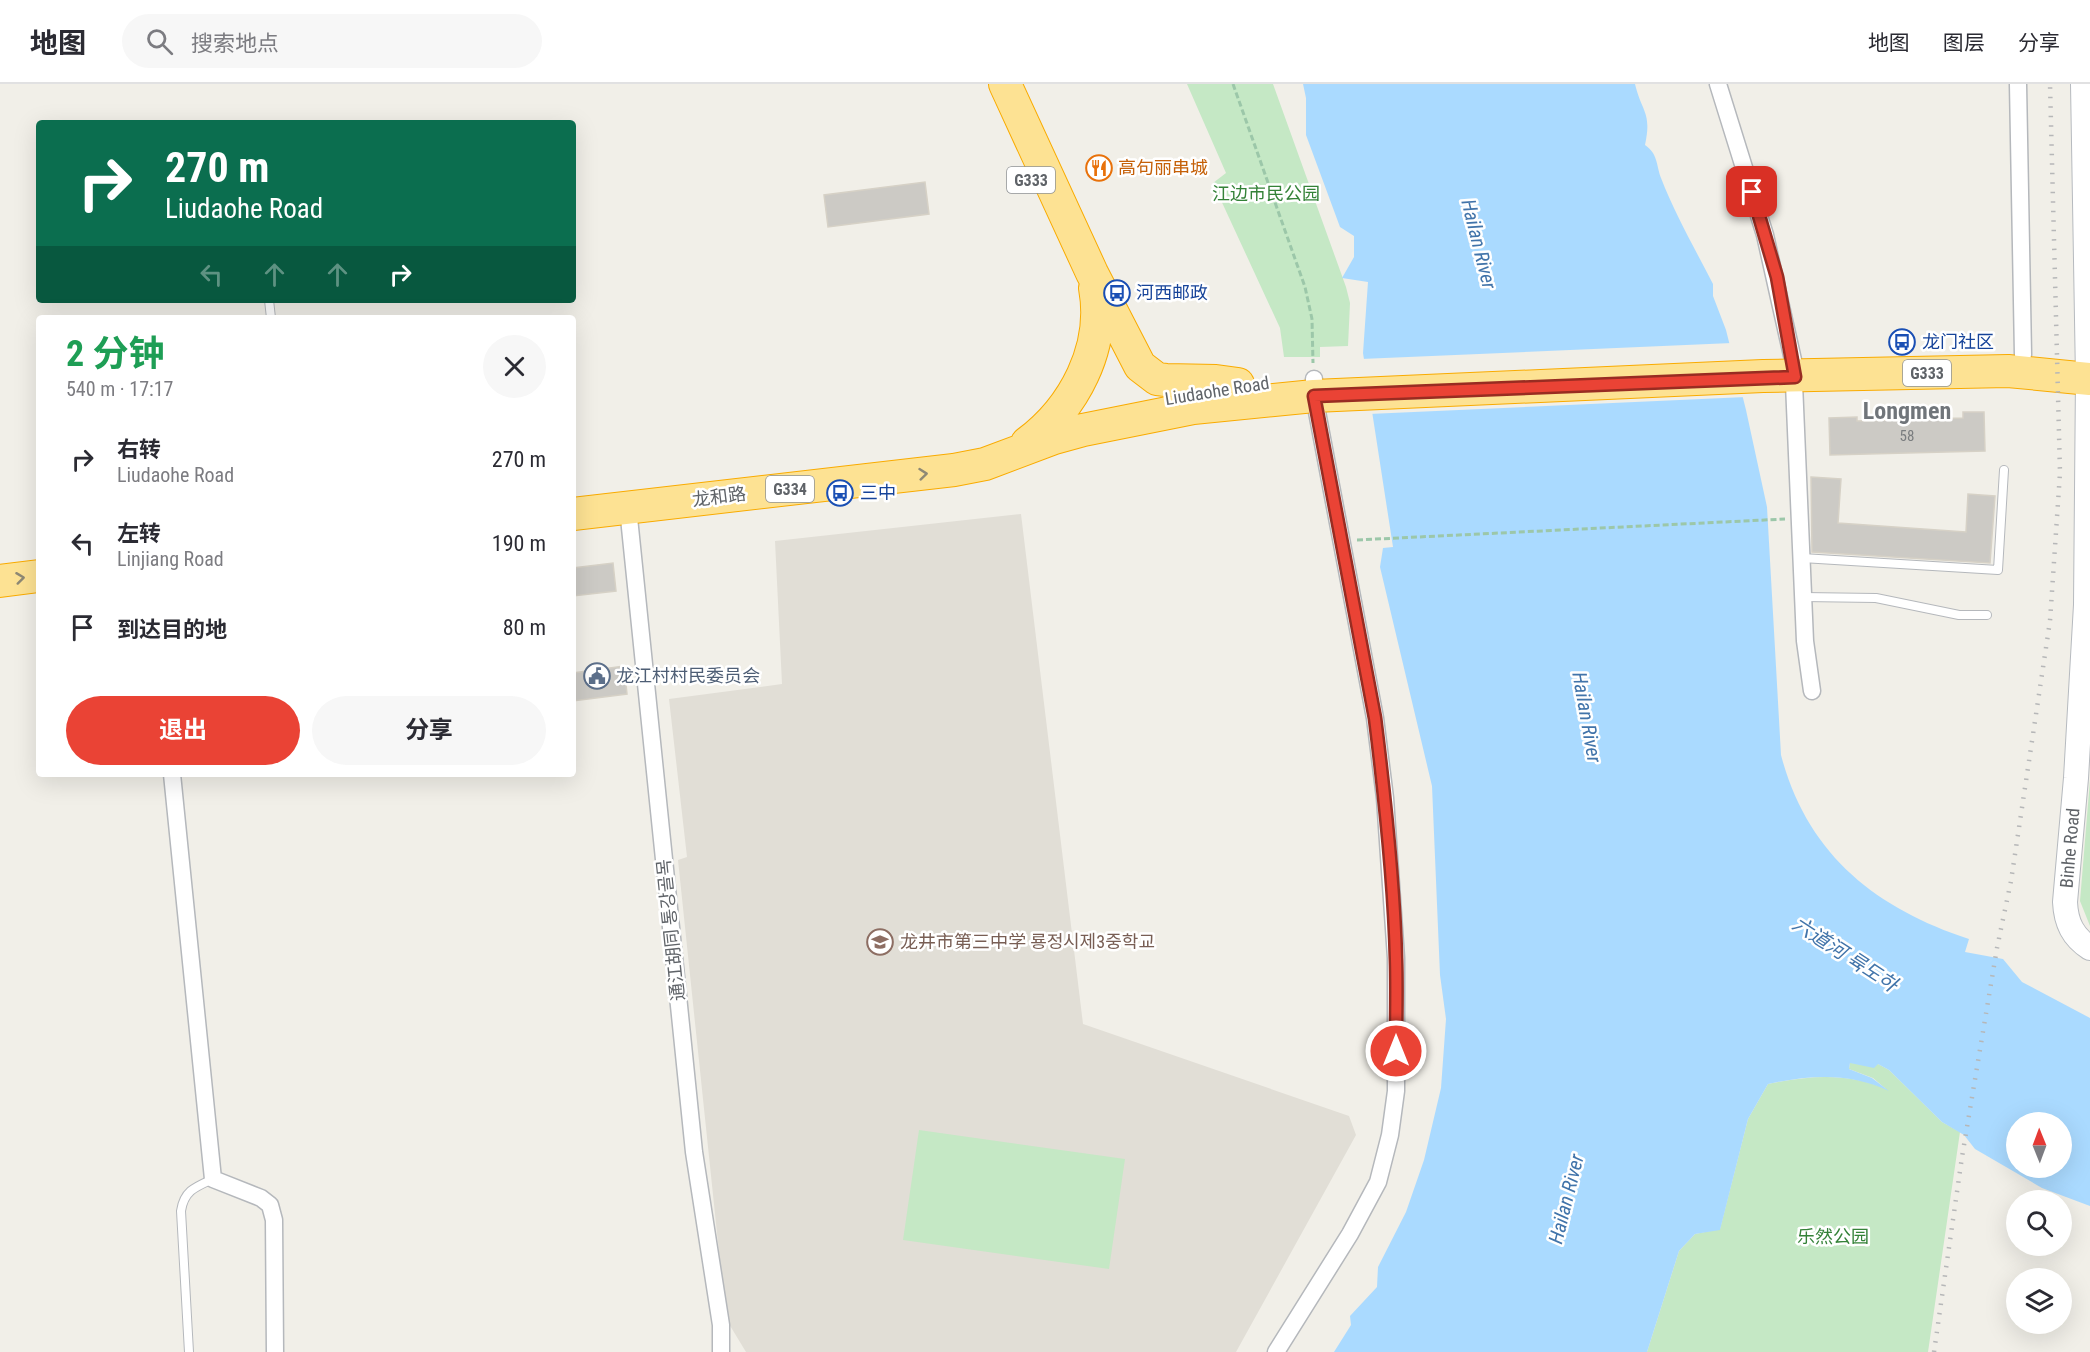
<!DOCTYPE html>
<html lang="zh">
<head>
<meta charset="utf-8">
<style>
  body { margin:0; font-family:"Roboto Condensed","Noto Sans SC","Noto Sans KR",sans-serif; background:#f7f7f7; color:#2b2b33; height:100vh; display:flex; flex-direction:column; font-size:22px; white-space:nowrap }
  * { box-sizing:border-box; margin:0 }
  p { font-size:20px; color:#7c7c81 }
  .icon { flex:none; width:33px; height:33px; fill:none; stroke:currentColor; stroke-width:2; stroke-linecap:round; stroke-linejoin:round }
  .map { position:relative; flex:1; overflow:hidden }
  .sheet { position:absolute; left:36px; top:231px; width:540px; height:462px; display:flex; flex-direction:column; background:#fff; border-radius:6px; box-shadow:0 6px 24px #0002 }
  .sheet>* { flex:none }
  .guide { position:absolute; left:36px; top:36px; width:540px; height:183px; border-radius:6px; box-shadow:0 6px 24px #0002; background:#0b6e4f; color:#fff; overflow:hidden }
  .needle { width:39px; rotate:359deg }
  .fabs { position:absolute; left:2006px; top:1028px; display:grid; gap:12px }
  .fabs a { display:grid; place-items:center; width:66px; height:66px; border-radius:50%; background:#fff; box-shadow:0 6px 24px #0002; font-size:30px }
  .pin { position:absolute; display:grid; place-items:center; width:51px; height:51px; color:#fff; margin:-26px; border-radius:12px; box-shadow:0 3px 9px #0006 }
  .me { position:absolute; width:66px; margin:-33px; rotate:0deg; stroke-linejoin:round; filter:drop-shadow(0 0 4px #0008) }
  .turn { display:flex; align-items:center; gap:21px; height:126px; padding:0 30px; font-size:27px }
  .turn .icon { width:78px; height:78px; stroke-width:2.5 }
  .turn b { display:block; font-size:42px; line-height:51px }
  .lanes { display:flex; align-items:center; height:57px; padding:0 30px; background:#0003; justify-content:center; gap:30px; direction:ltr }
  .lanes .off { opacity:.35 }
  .round { display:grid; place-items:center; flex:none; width:63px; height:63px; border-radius:32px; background:#f7f7f7 }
  .summary { display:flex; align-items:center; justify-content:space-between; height:102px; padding:0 30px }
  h1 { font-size:36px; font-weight:700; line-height:45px; color:#1e9e55 }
  .button { display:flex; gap:12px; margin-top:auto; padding:12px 30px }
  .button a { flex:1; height:69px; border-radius:36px; background:#ea4335; color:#fff; font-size:24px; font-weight:700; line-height:69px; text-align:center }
  .button a+a { background:#f7f7f7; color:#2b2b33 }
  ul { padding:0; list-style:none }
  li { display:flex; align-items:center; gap:18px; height:84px; padding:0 30px }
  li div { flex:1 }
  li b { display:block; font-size:22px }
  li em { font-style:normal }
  header { display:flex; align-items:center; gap:36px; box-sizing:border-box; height:84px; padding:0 30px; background:#fff; border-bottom:2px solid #e1e1e2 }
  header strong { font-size:28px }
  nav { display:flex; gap:33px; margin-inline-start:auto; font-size:21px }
  .search { width:420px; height:54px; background:#f7f7f7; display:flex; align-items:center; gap:15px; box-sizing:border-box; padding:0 21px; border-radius:33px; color:#7c7c81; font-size:22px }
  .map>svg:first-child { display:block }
  .education { fill:#e1ded6 }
  .green { fill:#c5e8c5 }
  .water { fill:#aadaff; fill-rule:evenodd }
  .pier { fill:#f1efe8 }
  .building { fill:#cccac5; stroke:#d6d1c6; stroke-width:1.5 }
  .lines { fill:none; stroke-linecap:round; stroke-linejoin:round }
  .lane-casing { stroke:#b5b8bc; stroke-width:10 }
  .street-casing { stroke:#b5b8bc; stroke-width:19 }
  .secondary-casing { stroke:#b6babf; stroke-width:26 }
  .highway-casing { stroke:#f9ab00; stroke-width:34 }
  .path { stroke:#9cc7a9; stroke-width:3; stroke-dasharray:6 3; stroke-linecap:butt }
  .lane { stroke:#fff; stroke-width:8 }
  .street { stroke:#fff; stroke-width:16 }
  .secondary { stroke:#fff; stroke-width:24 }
  .highway { stroke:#fde293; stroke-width:32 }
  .rail { stroke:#b6b7b8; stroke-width:4.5; stroke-dasharray:1.5 8; stroke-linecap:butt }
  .oneway { stroke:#8e8975 }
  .route-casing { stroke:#982c22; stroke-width:15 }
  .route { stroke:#ea4335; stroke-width:10 }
  .labels { text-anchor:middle; stroke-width:5; stroke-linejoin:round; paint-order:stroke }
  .number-label { font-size:15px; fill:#7a7d7f }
  .shield { fill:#fff; stroke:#8f9295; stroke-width:1.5 }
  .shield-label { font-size:16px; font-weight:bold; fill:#5f6368 }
  .food-label { font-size:18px; fill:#c56008; stroke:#fff; text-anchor:start }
  .park-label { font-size:18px; fill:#348238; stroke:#fff }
  .transit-label { font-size:18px; fill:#164399; stroke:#fff; text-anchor:start }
  .street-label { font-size:18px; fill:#5f6368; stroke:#fff }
  .service-label { font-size:18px; fill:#4e5e75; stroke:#fff; text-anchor:start }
  .education-label { font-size:18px; fill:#785e54; stroke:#fff; text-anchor:start }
  .water-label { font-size:20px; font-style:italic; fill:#4174aa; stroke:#fff }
  .district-label { font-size:24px; font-weight:bold; fill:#70757a; stroke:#fff }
</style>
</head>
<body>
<header>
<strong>地图</strong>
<div class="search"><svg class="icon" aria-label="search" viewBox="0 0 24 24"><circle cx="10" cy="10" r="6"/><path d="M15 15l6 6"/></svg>搜索地点</div>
<nav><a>地图</a><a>图层</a><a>分享</a></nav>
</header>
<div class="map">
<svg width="2090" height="1268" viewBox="0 0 2090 1268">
  <rect width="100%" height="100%" fill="#f1efe8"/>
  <path class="education" d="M1021,430L1083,940L1349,1032L1356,1051L1236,1268H746L726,1235L678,776L687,773L669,615L782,600L775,457Z"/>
  <path class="green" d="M1187,0H1273L1346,203L1350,219L1348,262L1320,263V273H1284L1280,244L1213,99L1226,89Z
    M2090,696V842L2080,817Z
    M1850,979L1878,980L1889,986L1942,1038L1960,1048L1928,1268H1647L1679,1167L1695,1150L1720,1145L1748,1035L1768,1000C1808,992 1847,988 1886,1005L1873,994L1849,985Z
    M919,1046L1125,1075L1109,1185L903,1156Z"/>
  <path class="water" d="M1303,0H1635C1642,29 1652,28 1645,61C1658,70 1656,80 1661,94C1675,130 1695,165 1713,200V212L1726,246L1746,326L1767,423L1781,671C1807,770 1875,824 1969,855L1965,868L2003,875L2022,898L2090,934V1122L2042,1104L1975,1065L1964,1051L1942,1038L1889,986L1878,980L1874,984L1850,979L1849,985L1872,994L1889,1007C1849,988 1810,991 1768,1000L1748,1035L1720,1146L1695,1150L1679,1167L1647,1268H1334L1351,1241L1350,1232L1377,1203L1378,1183L1406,1128L1424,1076L1441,1004L1446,935L1440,891L1432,702L1380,483L1383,464L1393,463L1363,269L1368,198L1342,194L1354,173V152L1340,143L1306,51V14ZM2016,1038H2061V1083H2016Z"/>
  <path class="pier" d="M1732,259L1746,313L1369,330L1361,275Z"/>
  <path class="building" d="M925,98L929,130L828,143L824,111Z
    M1963,328H1984L1985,367L1830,371L1829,334L1857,333V337L1963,334Z
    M1811,393L1841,395L1838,439L1966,448L1968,410L1995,412L1990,479L1812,468Z
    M613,479L616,507L573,512V484Z
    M624,582L627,610L573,617V589Z"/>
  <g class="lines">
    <g class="lane-casing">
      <path id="lane" d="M269,216L271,234
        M1802,474L1998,486L2004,386
        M1803,513L1876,514L1959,531H1987
        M189,1268L181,1127C184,1107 195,1103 213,1095"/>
    </g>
    <g class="street-casing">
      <path id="street" d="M1718,0L1765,151L1793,276L1805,557L1812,607
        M2018,0L2023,271
        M628,424L694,1068L721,1241V1268
        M172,690L213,1095L261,1114L270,1121L274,1136L275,1268
        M1276,1268L1350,1150L1378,1098L1390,1051L1396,1007V874L1385,714L1375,634L1314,312V295"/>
    </g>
    <g class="secondary-casing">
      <path id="secondary" d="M2083,0L2088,294L2086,521L2076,694L2065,818C2066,839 2073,853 2090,864"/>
    </g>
    <g class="highway-casing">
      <path id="highway" d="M1005,0L1092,189L1140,282L1157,295L1166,296L1216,297L1238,300
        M1027,359C1074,324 1106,264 1095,204
        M573,430L954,386L985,380L1054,354L1083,346L1193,324L1314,312L1763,292L2008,287L2090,295
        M0,497L39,492"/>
    </g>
    <path class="path" d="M1233,0L1305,203L1312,235L1313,279
      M1357,456L1785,435"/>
    <use href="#lane" class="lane"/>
    <use href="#street" class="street"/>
    <use href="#secondary" class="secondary"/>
    <use href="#highway" class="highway"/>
    <path class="rail" d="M1934,1268L1962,1073L1997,864L2011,797L2050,537L2060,389L2050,0"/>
  </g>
  <defs><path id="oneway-chevron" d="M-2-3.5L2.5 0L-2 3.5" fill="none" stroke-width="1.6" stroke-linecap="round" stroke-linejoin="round" transform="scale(1.5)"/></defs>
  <g class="oneway">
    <use href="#oneway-chevron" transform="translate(923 390) rotate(-6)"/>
    <use href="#oneway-chevron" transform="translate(20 494) rotate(-7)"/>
  </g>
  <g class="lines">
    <g class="route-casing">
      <path id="route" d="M1396,967C1396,936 1397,906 1396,875C1394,795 1385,714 1375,634L1314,312L1795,293L1777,193L1752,108"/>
    </g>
    <use href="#route" class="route"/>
  </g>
  <defs>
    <g id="restaurant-ring" transform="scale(1.35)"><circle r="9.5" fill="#fff" stroke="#e8710a" stroke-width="1.5"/><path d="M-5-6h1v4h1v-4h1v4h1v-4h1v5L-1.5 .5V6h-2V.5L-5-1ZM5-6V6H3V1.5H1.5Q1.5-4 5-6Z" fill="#e8710a"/></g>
    <g id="bus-ring" transform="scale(1.35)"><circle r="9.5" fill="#fff" stroke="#1a4fb4" stroke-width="1.5"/><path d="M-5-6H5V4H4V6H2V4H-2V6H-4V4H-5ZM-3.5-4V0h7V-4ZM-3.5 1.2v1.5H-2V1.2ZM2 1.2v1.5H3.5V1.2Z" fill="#1a4fb4"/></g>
    <g id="civic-ring" transform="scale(1.35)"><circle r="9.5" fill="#fff" stroke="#5c6f8a" stroke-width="1.5"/><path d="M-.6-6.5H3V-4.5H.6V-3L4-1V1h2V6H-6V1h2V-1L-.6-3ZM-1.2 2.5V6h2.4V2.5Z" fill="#5c6f8a"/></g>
    <g id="school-ring" transform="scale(1.35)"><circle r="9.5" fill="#fff" stroke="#8d6e63" stroke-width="1.5"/><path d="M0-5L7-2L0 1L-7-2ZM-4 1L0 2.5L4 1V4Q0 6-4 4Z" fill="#8d6e63"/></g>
  </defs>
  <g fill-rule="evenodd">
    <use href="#restaurant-ring" x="1099" y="84"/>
    <use href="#bus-ring" x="1117" y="209"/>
    <use href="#bus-ring" x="1902" y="258"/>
    <use href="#bus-ring" x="840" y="409"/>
    <use href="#civic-ring" x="597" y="592"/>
    <use href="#school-ring" x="880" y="858"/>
  </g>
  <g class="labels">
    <g class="number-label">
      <text x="1907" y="357">58</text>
    </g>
    <g class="shield">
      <rect x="1007" y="83" width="48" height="26" rx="4.5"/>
      <rect x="1903" y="276" width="48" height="26" rx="4.5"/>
      <rect x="766" y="392" width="48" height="26" rx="4.5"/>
    </g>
    <g class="shield-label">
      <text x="1031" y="102">G333</text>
      <text x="1927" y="295">G333</text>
      <text x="790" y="411">G334</text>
    </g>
    <g class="food-label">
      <text x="1118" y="90">高句丽串城</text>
    </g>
    <g class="park-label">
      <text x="1266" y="116">江边市民公园</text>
      <text x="1833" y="1159">乐然公园</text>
    </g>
    <g class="transit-label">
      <text x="1136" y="215">河西邮政</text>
      <text x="1922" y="264">龙门社区</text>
      <text x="860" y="415">三中</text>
    </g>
    <g class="street-label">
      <text transform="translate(1217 307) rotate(-9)" y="6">Liudaohe Road</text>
      <text transform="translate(719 413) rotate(-7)" y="6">龙和路</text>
      <text transform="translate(2070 764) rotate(-85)" y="6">Binhe Road</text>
      <text transform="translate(671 846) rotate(-96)" y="6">通江胡同 통강골목</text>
    </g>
    <g class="service-label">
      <text x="616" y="598">龙江村村民委员会</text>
    </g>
    <g class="education-label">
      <text x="900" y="864">龙井市第三中学 룡정시제3중학교</text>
    </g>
    <g class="water-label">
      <text transform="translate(1479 160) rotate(76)" y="7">Hailan River</text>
      <text transform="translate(1587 633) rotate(80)" y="7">Hailan River</text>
      <text transform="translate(1845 870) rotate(33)" y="7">六道河 륙도하</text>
      <text transform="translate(1566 1115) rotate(-76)" y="7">Hailan River</text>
    </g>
    <g class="district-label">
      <text x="1907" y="335">Longmen</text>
    </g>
  </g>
</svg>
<div class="fabs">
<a><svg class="needle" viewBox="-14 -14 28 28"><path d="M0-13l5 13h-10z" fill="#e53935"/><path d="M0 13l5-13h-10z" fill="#7c7c81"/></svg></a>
<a><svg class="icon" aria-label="search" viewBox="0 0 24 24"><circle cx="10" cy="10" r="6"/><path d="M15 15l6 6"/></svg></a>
<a><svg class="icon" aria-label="layers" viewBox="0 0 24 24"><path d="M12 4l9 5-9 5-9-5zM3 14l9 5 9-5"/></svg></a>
</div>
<div class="pin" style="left:1752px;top:108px;background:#d93025"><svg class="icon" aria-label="arrive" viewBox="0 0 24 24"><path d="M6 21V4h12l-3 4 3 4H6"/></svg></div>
<svg class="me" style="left:1396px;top:967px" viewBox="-20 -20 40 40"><circle r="17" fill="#ea4335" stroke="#fff" stroke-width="3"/><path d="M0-11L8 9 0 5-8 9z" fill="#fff"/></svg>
<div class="guide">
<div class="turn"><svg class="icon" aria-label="right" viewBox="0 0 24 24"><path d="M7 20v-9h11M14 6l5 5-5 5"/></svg><div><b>270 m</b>Liudaohe Road</div></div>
<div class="lanes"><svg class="icon off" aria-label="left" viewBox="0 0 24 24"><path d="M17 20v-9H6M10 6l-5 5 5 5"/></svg><svg class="icon off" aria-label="ahead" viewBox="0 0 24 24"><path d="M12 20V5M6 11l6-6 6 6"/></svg><svg class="icon off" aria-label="ahead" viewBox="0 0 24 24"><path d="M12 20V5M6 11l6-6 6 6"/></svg><svg class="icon" aria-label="right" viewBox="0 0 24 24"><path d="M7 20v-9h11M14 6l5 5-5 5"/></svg></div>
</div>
<section class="sheet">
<div class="summary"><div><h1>2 分钟</h1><p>540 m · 17:17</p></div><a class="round"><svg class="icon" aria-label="close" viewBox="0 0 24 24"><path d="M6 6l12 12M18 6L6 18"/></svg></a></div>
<ul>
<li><svg class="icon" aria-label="right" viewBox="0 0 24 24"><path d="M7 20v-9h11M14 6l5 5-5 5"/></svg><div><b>右转</b><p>Liudaohe Road</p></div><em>270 m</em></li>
<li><svg class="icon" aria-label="left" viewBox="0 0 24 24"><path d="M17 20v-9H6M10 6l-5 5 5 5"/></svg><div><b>左转</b><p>Linjiang Road</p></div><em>190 m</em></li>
<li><svg class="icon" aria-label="arrive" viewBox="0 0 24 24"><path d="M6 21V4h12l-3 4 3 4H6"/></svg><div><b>到达目的地</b></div><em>80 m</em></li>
</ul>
<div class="button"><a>退出</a><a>分享</a></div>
</section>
</div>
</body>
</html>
